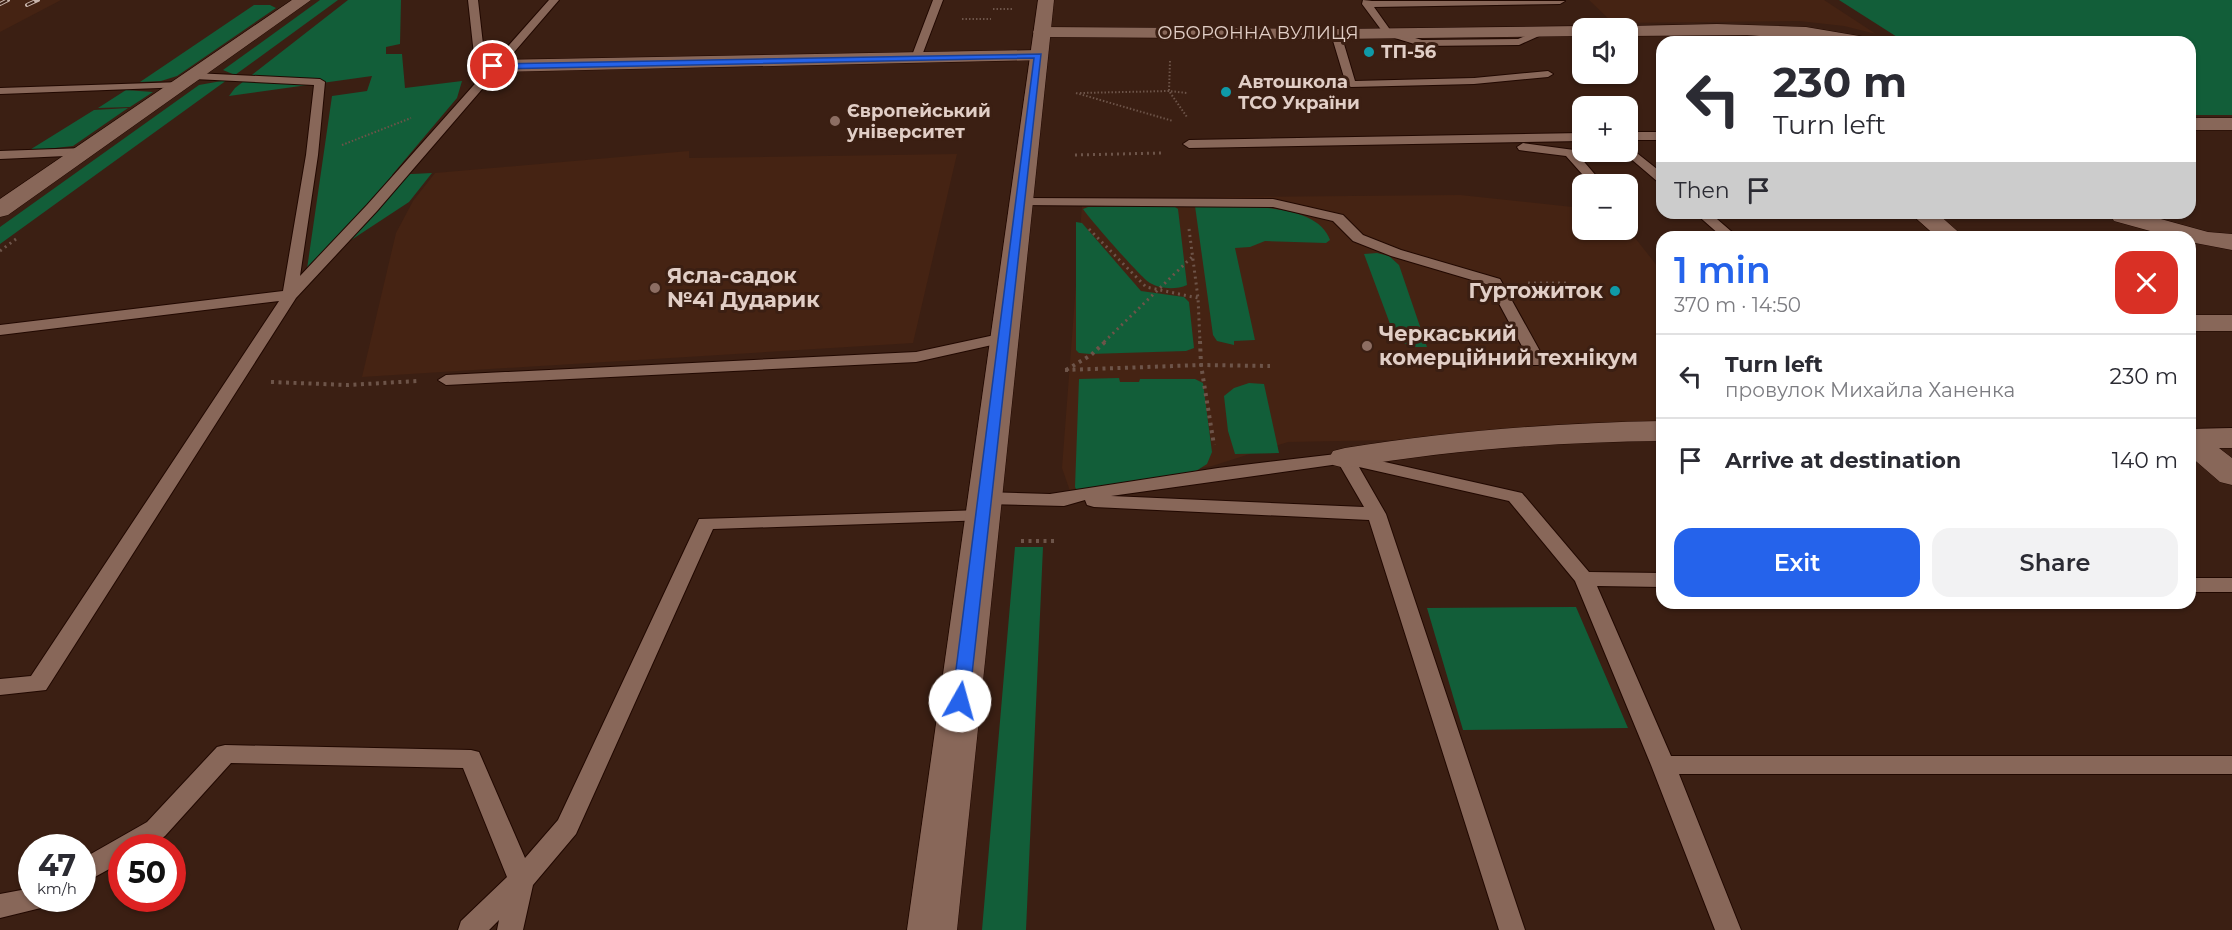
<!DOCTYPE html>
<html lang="en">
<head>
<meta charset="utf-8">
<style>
  body { margin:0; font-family:Montserrat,sans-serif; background:#f2f2f3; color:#2b2b33; height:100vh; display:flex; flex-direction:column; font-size:22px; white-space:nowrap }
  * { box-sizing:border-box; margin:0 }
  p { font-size:20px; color:#7c7c81 }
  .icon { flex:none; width:33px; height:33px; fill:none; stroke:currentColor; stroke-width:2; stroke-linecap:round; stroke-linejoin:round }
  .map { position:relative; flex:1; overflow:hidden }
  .sheet { position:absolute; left:1656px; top:231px; width:540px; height:378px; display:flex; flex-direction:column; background:#fff; border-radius:18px; box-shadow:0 2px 4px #0004 }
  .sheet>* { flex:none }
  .banner { position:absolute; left:1656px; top:36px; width:540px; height:183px; border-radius:18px; box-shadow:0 2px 4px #0004; background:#fff; color:#2b2b33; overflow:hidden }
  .controls { position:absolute; left:1572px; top:18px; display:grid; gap:12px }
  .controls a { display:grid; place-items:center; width:66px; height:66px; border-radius:12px; background:#fff; box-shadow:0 2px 4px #0004; font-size:30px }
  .speed { position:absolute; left:18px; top:834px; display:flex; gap:12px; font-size:30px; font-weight:700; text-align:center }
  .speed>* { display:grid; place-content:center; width:78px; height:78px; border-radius:50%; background:#fff; box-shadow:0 2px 4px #0004; line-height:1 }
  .speed small { font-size:15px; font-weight:400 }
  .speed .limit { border:9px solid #d22; background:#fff; color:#111 }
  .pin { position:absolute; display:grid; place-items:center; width:51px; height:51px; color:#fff; margin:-26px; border:3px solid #fff; border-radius:50%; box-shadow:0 2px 6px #0007 }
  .me { position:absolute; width:66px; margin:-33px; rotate:7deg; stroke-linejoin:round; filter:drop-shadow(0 0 4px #0008) }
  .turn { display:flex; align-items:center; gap:21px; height:126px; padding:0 18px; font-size:27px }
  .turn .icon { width:78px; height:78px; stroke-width:2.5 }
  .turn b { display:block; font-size:42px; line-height:51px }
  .then { display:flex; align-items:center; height:57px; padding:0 18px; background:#0003; gap:12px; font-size:22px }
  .round { display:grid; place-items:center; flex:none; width:63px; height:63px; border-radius:18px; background:#f2f2f3 }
  .summary { display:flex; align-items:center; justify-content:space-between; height:102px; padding:0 18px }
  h1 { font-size:36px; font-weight:600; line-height:45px; color:#2563eb }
  .primary-button { display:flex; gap:12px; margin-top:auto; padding:12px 18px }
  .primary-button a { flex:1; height:69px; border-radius:18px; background:#2563eb; color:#fff; font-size:24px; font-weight:600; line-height:69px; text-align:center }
  .primary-button a+a { background:#f2f2f3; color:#2b2b33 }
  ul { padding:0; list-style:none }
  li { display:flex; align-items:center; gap:18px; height:84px; padding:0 18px; border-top:2px solid #e1e1e2 }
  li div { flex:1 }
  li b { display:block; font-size:22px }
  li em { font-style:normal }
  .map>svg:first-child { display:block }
  .built { fill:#452313 }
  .green { fill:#125e39 }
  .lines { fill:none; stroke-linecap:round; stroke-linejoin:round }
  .service-casing { stroke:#210800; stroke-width:2 }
  .minor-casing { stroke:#210800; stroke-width:1 }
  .tertiary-casing { stroke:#210800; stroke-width:1 }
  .secondary-casing { stroke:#210800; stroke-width:1 }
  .path-far2 { stroke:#6d5449; stroke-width:2; stroke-dasharray:1.5 2; stroke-linecap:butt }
  .path-far1 { stroke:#6d5449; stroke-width:3; stroke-dasharray:2 4; stroke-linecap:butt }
  .path { stroke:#6d5449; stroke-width:4; stroke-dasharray:3 4.5; stroke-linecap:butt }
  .service { fill:#886759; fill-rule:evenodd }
  .minor { fill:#886759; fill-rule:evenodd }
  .tertiary { fill:#886759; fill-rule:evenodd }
  .secondary { fill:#886759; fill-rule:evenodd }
  .rail-casing { stroke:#c8b4ab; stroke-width:4 }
  .rail { stroke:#3b1f13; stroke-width:2; stroke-dasharray:8; stroke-linecap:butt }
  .route { fill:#2563eb; stroke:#184099; stroke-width:1.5 }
  .culture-dot { fill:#0f9aa8; stroke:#3b1f13; stroke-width:2 }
  .education-dot { fill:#8d6e63; stroke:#3b1f13; stroke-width:2 }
  .labels { text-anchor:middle; stroke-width:6; stroke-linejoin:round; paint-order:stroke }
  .far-street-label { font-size:18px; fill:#e1cec6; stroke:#3b1f13 }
  .far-poi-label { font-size:18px; font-weight:bold; fill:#e1cec6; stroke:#3b1f13; text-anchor:start }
  .poi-label { font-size:21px; font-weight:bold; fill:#e1cec6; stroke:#3b1f13; text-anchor:start }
</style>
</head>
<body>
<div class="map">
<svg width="2232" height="930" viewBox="0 0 2232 930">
  <rect width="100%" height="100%" fill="#3b1f13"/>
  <path class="built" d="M0,0H61L0,32Z
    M1589,0H1824L1876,34L1844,26L1799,21L1613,23Z
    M689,151V158L957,154L913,343L362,377L396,233L413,201L435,173Z
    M1460,195L1582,208V230L1628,229L1662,272V421L1394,440L1288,442L1212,466L1070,491L1062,468L1082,205L1228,197Z"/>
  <path class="green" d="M320,0H338L235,75L223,70Z
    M348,0H401L400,44L386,47V54H402L405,88L462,81L457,98L392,175L432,173L409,202L307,269L332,96L367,91L372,76L229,96L235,88Z
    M1839,0H2232V115H2190V42H1905Z
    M254,5H270L276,8L177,76L161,81L140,82Z
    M227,80L0,244V227L199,85Z
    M126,90L153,92L130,107L98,108Z
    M128,108L73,146L28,151L94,110Z
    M1217,205C1249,207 1318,204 1330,240L1326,243L1265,241L1250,247L1235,248L1255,340L1234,341V345L1217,341L1213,335L1195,206Z
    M1154,206L1175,207L1178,209L1187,285C1176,290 1160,289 1150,283C1142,279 1089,218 1083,209L1088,207Z
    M1076,222L1082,223L1141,291L1184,297L1189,302L1194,348L1186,351L1090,354L1079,353L1076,350Z
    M1377,253L1389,256L1399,265L1427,347H1414L1396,340L1364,254Z
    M1119,378L1120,382H1139L1140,379H1195L1203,383L1212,452L1207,464L1193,473L1077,491L1075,487L1079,379Z
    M1249,383L1264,384L1279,453L1235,454L1228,431L1224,396L1234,388Z
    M1015,547H1043L1026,930H982Z
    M1576,607L1628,728L1463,730L1427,608Z"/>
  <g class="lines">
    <g class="service-casing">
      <path id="service" d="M468,0H478L485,62L493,63L549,0H559L377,211L296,298L46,690L0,695V679L31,676L279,301L0,335V325L283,291L306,155L314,85L194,79L189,76L194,73L320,79L325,82L318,155L300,276L367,205L489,68L475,64Z
        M933,0H943L921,58L912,60L911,58Z
        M1363,0L1372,1H1565L1560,4L1374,7L1391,31L1422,40L1518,39L1543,29L1548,32L1519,45L1421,46L1385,35L1362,4Z
        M1336,31L1341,34L1355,81L1474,78L1548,71L1553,74L1548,77L1474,84L1351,87L1346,84L1331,34Z
        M182,82L187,85L186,87L0,94V88Z
        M1628,132H1662V140H1628Z
        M1582,133V141L1189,148L1183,144L1189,140Z
        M1523,143L1574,150L1603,184H1591L1566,156L1519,150L1517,147Z
        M1628,146L1662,173V183L1658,182L1624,153L1628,152Z
        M84,148L88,149V155L0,159V151Z
        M1021,198L1273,199L1343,215L1363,235L1401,250L1500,279L1546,362L1544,365H1532L1489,285L1391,256L1353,241L1333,221L1273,207L1016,205L1015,202L1016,199Z
        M1695,213H1710L1732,232L1730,235H1720Z
        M1004,333L1010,335L1012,338L1010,341L916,362L446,385L438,380L446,375L916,352Z
        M1345,453L1522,493L1589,572L1662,573V587L1597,586L1671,756H2232V774H1679L1741,930H1715L1651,765L1575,581L1509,501L1359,467L1386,514L1525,930H1499L1369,520L1094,507L1087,505L1085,500L1064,506L984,504L977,502L975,498L977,494L984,492L1050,494L1218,468ZM1339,464L1364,507L1111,496Z
        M982,510L989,512L991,516L989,520L713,529L576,834L533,885L523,930H497L499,920L489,930H458L461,921L507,877L463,768L231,763L165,836L147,848H122V862L82,884V859L147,822L217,747L225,745L471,750L479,752L525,858L558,820L699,519Z
        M2190,578H2232V592H2190Z
        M32,888V898H53L49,906L0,918V894Z"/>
    </g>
    <g class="minor-casing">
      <path id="minor" d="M1038,50L1045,52L1047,56L1045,60L493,72L486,70L484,66L486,62L493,60Z
        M1910,213H1937L1964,237H1937Z
        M2113,213H2139L2208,232L2232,234V250L2190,242V237H2172L2114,221L2111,216Z
        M2190,315H2232V331H2190Z
        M1662,421V441C1555,442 1450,450 1345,468L1333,465L1329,458L1333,451L1345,448C1450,431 1555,423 1662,421Z
        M2232,428V448H2219L2232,458V485L2220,482L2190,456V429Z"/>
    </g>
    <g class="tertiary-casing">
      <path id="tertiary" d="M292,0H311L8,215L0,217V199Z
        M1717,24L1806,27L1865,37L1871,38L1874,42H1837L1747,35L1628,36V28H1621L1628,26Z
        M1582,26L1589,28H1582V36L1336,39L1042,37L1036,36L1033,32L1036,28L1042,27L1336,29Z
        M2190,118H2232V130H2190Z"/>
    </g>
    <g class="secondary-casing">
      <path id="secondary" d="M1038,0H1054L957,930H907Z"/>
    </g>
    <path class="path-far2" d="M993,9H1013
      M962,19H991
      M1170,61L1169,91L1187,117
      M1076,93L1173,121
      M1080,93L1169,91L1187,93
      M342,145L411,118"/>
    <path class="path-far1" d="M1075,155L1162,153
      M1089,229L1146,287L1198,298
      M1189,229L1198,298L1200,342
      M1754,235L1886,237
      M0,251L16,239
      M1528,283H1569
      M1104,342L1193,256"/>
    <path class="path" d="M1200,341L1201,365L1214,445
      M1065,370L1201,365L1270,366
      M1066,370L1091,355L1106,341
      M271,382L348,385L417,381
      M1021,541H1057"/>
    <use href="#service" class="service"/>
    <use href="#minor" class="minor"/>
    <use href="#tertiary" class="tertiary"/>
    <use href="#secondary" class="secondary"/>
    <g class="rail-casing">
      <path id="rail" d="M0,4L8,0
        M27,5L38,0"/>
    </g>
    <use href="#rail" class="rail"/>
  </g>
  <path class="route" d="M1041,54L969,701L966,705L960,707L954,705L952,701L1034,58L493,69L489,66L493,64Z"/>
  <g class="culture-dot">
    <circle cx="1369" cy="52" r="6"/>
    <circle cx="1226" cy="92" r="6"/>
    <circle cx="1615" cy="291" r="6"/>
  </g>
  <g class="education-dot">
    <circle cx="835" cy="121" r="6"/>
    <circle cx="655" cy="288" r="6"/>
    <circle cx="1367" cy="346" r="6"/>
  </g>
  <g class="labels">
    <g class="far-street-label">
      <text x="1258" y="39">ОБОРОННА ВУЛИЦЯ</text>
    </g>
    <g class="far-poi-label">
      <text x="1381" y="58">ТП-56</text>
      <text x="1238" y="88">Автошкола<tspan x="1238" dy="21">ТСО України</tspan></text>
      <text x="847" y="117">Європейський<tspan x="847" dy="21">університет</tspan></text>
    </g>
    <g class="poi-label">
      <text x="667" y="283">Ясла-садок<tspan x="667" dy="24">№41 Дударик</tspan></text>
      <text x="1603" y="298" text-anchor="end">Гуртожиток</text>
      <text x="1379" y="341">Черкаський<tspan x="1379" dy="24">комерційний технікум</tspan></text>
    </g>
  </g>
</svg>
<div class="controls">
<a><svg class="icon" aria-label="sound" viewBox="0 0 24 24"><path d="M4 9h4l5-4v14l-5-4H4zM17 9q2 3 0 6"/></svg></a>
<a>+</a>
<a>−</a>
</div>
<div class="speed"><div>47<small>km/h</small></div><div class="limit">50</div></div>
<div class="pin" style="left:493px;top:66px;background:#d93025"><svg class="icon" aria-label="arrive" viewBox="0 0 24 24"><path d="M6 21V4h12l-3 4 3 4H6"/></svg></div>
<svg class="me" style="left:960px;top:701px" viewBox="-20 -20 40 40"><circle r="19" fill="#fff"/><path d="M0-13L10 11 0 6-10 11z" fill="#2563eb"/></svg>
<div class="banner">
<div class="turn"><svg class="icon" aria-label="left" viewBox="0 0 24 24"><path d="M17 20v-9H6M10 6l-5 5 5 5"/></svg><div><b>230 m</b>Turn left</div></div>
<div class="then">Then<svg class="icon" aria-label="arrive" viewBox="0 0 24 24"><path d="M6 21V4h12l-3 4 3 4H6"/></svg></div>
</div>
<section class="sheet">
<div class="summary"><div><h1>1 min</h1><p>370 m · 14:50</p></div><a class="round" style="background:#d93025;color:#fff"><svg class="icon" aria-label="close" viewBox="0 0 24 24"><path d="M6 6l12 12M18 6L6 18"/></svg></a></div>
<ul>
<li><svg class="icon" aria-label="left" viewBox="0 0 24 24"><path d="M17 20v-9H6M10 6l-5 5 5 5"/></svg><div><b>Turn left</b><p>провулок Михайла Ханенка</p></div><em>230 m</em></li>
<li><svg class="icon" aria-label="arrive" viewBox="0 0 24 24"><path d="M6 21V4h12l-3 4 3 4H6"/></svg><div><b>Arrive at destination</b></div><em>140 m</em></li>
</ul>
<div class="primary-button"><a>Exit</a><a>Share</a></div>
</section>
</div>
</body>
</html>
